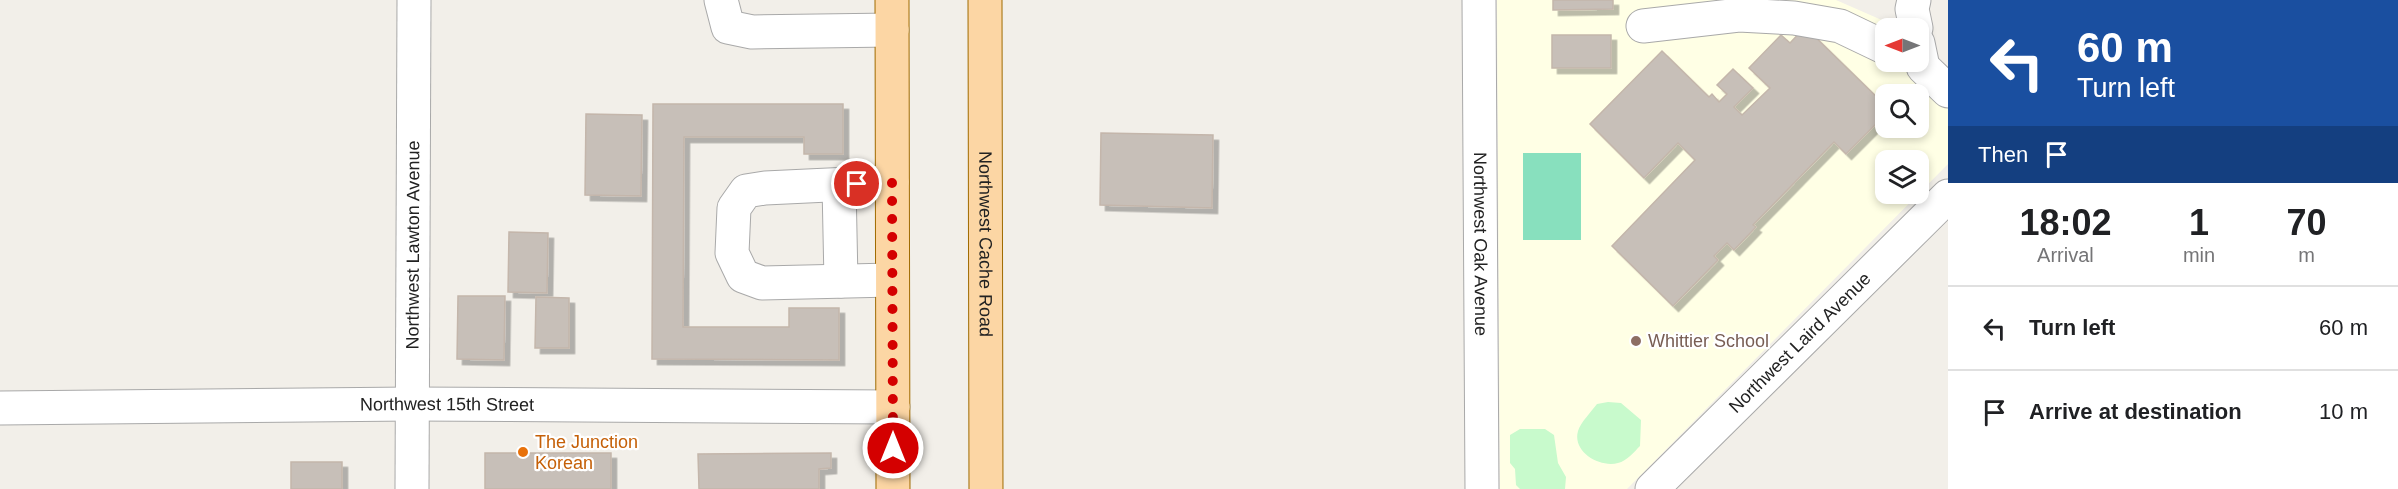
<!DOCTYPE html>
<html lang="en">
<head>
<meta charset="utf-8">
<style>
  body { margin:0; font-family:Helvetica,sans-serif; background:#f6f6f6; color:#202124; height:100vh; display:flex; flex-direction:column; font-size:22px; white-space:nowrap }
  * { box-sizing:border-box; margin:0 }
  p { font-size:20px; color:#757577 }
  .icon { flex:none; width:33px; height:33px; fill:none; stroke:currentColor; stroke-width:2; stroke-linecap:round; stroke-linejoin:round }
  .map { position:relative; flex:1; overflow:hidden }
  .drawer { display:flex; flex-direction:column; background:#fff; width:450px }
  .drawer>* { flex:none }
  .hud { background:#1a4fa0; color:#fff; overflow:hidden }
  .needle { width:39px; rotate:270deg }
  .buttons { position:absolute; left:1875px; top:18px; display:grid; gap:12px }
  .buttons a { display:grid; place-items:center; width:54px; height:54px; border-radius:12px; background:#fff; box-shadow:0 3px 9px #0003; font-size:30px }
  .pin { position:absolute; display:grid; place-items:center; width:51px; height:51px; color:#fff; margin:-26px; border:3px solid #fff; border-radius:50%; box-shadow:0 2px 6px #0007 }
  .me { position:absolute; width:66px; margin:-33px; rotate:0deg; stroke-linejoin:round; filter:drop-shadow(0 0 4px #0008) }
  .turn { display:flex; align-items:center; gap:21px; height:126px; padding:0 30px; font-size:27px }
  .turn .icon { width:78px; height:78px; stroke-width:2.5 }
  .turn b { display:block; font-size:42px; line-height:51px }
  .then { display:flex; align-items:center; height:57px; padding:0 30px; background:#0003; gap:12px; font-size:22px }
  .eta { display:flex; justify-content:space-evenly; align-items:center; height:102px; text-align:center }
  .eta b { font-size:36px; font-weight:700; line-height:42px }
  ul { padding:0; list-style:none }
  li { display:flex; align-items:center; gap:18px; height:84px; padding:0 30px; border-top:2px solid #e0e0e0 }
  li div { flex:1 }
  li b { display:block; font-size:22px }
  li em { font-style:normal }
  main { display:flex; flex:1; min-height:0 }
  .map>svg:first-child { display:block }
  .education { fill:#ffffe5; fill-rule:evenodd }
  .park { fill:#c8facc }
  .pitch { fill:#88e0be }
  .building { fill:#c7bfb8; stroke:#c4b6ab; stroke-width:1.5; filter:url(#shadow) }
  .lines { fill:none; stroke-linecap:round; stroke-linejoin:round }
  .minor-casing { stroke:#a9a9a9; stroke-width:35 }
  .major-casing { stroke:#a06b00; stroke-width:35 }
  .minor { stroke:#fff; stroke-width:33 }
  .major { stroke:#fcd6a4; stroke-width:33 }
  .route { stroke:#d40000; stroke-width:10; stroke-dasharray:0 18 }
  .education-dot { fill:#8d6e63; stroke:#fff; stroke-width:2 }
  .food-dot { fill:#e8710a; stroke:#fff; stroke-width:2 }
  .labels { text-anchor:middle; stroke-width:4.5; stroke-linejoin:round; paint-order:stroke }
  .street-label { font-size:18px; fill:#222; stroke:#fff }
  .education-label { font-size:18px; fill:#785e54; stroke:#fff; text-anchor:start }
  .food-label { font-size:18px; fill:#c56008; stroke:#fff; text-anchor:start }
</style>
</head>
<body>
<main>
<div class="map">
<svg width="1948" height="489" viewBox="0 0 1948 489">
  <defs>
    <filter id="shadow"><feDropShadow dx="5.5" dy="5.5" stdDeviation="0" flood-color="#0004"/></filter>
  </defs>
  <rect width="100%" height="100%" fill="#f2efe9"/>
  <path class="education" d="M1497,0H1836L1900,28H1886V62H1918L1948,91V164L1627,489H1500ZM1886,94H1918V128H1886ZM1886,160H1918V194H1886Z"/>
  <path class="park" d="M1608,402L1621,403L1641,420L1640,446C1634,452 1627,461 1618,463C1600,468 1572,452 1578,431C1581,422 1591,412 1597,404Z
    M1520,429H1545L1554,435L1558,463L1566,477L1565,489H1520L1516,485L1515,469L1510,463V435Z"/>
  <path class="pitch" d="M1523,153H1581V240H1523Z"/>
  <path class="building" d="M1553,0H1613V9L1553,10Z
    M1805,27L1886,106V114L1846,154L1834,142L1753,225L1756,227L1734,250L1727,243L1714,256L1718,260L1673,306L1612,246L1695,160L1678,143L1644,178L1590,124L1662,51L1709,97L1712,94L1719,102L1727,94L1717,85L1733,69L1753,88L1734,107L1742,115L1770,88L1749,68L1781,35L1790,43Z
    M1552,35H1611V68H1552Z
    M653,104H843V154H804V137H684L683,327H789V308H839V360L652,359Z
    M586,114L642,115L641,196L585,195Z
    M1101,133L1213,135L1212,208L1100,205Z
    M509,232L548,233L547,293L508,292Z
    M458,296H505L504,360L457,359Z
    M536,297L569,298V348H535Z
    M485,453H611V489H485Z
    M831,453V468L819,469V489H699L698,454Z
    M291,462H342V489H291Z"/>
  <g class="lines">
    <g class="minor-casing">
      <g id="minor">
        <path d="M721,0L728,27L752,32L892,30"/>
        <path id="s1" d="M1479,0L1482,489"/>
        <path d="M1914,0L1912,9L1916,28"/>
        <path d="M1643,26L1739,15L1794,18L1840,26L1886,48"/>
        <path d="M1918,43L1923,67L1948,91"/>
        <path d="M839,185L841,281"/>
        <path d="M892,280L762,283L743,276L732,253L734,208L746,191L765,188L892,182"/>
        <path id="s2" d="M0,408L412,404L893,407"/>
        <path id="s3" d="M412,489L414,0"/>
        <path id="s4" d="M1652,489L1948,196"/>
      </g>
    </g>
    <g class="major-casing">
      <g id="major">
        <path d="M892,0L893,489"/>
        <path id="s5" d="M985,0L986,489"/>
      </g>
    </g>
    <use href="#minor" class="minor"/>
    <use href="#major" class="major"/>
  </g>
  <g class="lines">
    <path class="route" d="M857,184L892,182L893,448"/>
  </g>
  <circle class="education-dot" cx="1636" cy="341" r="6"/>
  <circle class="food-dot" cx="523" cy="452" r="6"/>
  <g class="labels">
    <g class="street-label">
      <text dy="6" stroke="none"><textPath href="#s3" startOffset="244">Northwest Lawton Avenue</textPath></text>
      <text dy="6" stroke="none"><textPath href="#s5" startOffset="244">Northwest Cache Road</textPath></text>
      <text dy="6" stroke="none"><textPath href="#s1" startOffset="244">Northwest Oak Avenue</textPath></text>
      <text dy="6" stroke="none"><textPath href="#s4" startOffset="208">Northwest Laird Avenue</textPath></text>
      <text dy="6" stroke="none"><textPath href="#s2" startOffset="447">Northwest 15th Street</textPath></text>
    </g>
    <g class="education-label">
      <text x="1648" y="347">Whittier School</text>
    </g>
    <g class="food-label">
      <text x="535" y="448">The Junction<tspan x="535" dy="21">Korean</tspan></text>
    </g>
  </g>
</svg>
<div class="buttons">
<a><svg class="needle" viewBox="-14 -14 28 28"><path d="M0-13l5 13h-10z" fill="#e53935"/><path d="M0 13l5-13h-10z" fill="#757577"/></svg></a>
<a><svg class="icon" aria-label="search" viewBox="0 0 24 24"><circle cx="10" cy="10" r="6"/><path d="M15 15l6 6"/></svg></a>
<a><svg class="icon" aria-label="layers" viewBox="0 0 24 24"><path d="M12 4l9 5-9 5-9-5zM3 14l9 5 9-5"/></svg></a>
</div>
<div class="pin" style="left:857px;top:184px;background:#d93025"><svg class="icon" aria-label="arrive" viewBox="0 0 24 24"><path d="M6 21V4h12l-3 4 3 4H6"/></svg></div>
<svg class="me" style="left:893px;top:448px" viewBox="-20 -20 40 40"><circle r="17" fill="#d40000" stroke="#fff" stroke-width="3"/><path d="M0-11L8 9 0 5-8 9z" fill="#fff"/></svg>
</div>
<section class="drawer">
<div class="hud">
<div class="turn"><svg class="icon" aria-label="left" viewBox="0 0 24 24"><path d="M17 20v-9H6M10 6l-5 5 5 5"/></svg><div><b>60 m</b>Turn left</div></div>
<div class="then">Then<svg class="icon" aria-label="arrive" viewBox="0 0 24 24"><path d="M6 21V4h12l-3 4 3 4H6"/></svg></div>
</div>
<div class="eta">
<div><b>18:02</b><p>Arrival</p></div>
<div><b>1</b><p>min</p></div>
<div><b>70</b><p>m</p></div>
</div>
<ul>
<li><svg class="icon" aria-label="left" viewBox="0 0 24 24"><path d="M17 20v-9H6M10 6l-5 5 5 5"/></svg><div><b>Turn left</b></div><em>60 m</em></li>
<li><svg class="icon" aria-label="arrive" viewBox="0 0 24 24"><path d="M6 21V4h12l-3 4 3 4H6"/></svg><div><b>Arrive at destination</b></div><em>10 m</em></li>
</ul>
</section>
</main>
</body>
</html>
